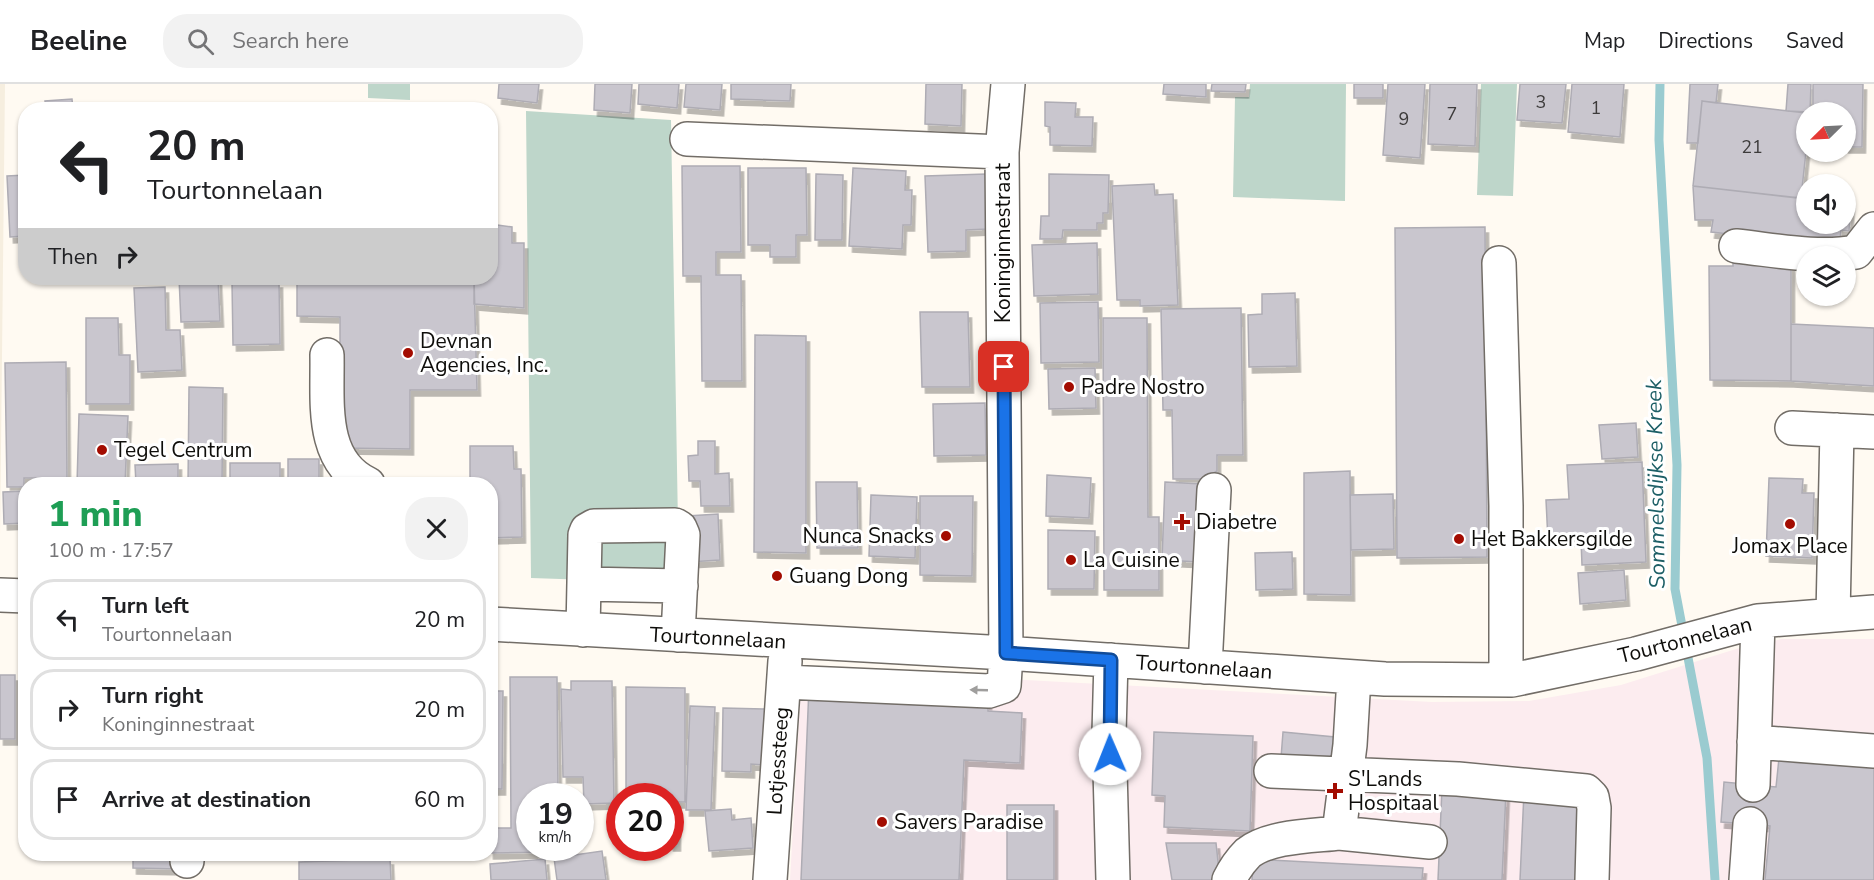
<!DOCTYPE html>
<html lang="en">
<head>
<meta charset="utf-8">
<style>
  body { margin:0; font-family:"Nunito Sans",sans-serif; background:#f2f2f2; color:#202124; height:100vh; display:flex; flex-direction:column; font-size:22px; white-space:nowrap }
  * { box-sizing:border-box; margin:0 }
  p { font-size:20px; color:#757577 }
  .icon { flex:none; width:33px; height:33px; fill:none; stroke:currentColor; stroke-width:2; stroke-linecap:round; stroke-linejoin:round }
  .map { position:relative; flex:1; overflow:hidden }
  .side { position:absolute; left:18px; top:393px; width:480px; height:384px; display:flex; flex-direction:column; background:#fff; border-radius:24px; box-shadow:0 2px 4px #0004 }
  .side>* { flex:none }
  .banner { position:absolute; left:18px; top:18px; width:480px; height:183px; border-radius:24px; box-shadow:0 2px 4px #0004; background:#fff; color:#202124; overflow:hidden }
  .needle { width:39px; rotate:246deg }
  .buttons { position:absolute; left:1796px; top:18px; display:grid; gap:12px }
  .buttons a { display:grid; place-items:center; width:60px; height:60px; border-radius:50%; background:#fff; box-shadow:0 2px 4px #0004; font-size:30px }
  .speed { position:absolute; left:516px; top:699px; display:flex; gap:12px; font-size:30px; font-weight:700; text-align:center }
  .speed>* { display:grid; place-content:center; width:78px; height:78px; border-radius:50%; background:#fff; box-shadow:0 2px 4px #0004; line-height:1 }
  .speed small { font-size:15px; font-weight:400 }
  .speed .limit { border:9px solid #d22; background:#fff; color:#111 }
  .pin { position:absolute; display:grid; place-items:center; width:51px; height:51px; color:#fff; margin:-26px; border-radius:12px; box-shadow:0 3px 9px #0006 }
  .me { position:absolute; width:66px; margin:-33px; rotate:359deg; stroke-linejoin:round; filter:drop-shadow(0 0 4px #0008) }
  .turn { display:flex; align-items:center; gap:21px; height:126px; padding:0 30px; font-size:27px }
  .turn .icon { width:78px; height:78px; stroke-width:2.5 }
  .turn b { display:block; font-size:42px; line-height:51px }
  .then { display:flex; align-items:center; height:57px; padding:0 30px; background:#0003; gap:12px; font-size:22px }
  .round { display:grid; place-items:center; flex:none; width:63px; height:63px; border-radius:24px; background:#f2f2f2 }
  .overview { display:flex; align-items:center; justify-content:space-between; height:102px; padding:0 30px }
  h1 { font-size:36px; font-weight:800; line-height:45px; color:#1e9e55 }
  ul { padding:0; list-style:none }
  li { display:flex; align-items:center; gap:18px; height:81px; margin:0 12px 9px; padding:0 18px; border:3px solid #e0e0e0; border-radius:24px }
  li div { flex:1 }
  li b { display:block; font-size:22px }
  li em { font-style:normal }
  header { display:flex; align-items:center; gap:36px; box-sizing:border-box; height:84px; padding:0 30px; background:#fff; border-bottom:2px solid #e0e0e0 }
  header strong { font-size:28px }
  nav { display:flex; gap:33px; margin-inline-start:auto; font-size:21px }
  .search { width:420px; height:54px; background:#f2f2f2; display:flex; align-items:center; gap:15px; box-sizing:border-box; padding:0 21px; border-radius:24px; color:#757577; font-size:22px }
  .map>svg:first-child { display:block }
  .built { fill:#f6eedf }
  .medical { fill:#fcecef }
  .green { fill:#bed6ca }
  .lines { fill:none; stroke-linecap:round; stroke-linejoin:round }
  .stream { stroke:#9acbd0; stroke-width:9 }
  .building { fill:#c9c6ce; stroke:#aeacb4; stroke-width:1.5; filter:url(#shadow) }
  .minor-casing { stroke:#726d67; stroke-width:36 }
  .minor { stroke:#fff; stroke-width:33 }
  .oneway { fill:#9f9e9d }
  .route-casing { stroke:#114b97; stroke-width:15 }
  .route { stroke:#1a73e8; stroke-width:10 }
  .poi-dot { fill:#a30c01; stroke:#fff; stroke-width:2 }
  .labels { text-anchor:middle; stroke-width:6; stroke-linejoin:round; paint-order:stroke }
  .number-label { font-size:18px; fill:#3d3b3b }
  .street-label { font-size:21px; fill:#0e0d0a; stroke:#fff }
  .poi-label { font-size:21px; fill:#0e0d0a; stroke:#fff; text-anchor:start }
  .water-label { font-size:22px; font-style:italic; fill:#1d5f66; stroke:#fff }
</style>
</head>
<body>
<header>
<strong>Beeline</strong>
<div class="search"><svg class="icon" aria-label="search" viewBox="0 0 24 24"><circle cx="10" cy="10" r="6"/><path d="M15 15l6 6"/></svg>Search here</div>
<nav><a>Map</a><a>Directions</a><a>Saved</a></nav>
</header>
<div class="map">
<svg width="1874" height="796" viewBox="0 0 1874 796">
  <defs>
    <filter id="shadow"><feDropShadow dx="3.5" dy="6" stdDeviation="0" flood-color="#0004"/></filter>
  </defs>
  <rect width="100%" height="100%" fill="#fffaf2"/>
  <path class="built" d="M0,0H5L0,453Z"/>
  <path class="medical" d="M1782,555H1874V796H790L802,584L1432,618L1529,617L1621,601L1736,565Z"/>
  <path class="green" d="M368,0H410V16L368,14Z
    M1250,0H1346L1345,117L1233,113L1235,13H1249Z
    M1481,0H1517L1513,112L1477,111Z
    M526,27L671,36L679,499L531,494Z"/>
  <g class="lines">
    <path class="stream" d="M1660,0L1659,56L1677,381L1675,505L1707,674L1715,796"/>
  </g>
  <path class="building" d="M499,0H539L537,19L498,14Z
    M595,0H632L630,29L594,26Z
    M639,0H679L677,24L638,20Z
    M686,0H722L720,26L684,23Z
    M731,0H791L790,17L731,15Z
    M926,0H962L961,42L925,40Z
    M1164,0H1206V13L1163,10Z
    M1212,0H1246L1245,8L1211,7Z
    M1354,0H1383V14H1354Z
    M1388,0H1425L1420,74L1383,71Z
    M1430,0H1477L1475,62L1428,60Z
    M1520,0H1566L1562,39L1517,36Z
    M1572,0H1624L1620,53L1568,48Z
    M1690,0H1718L1716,19L1702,17L1698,59H1687Z
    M1788,0H1811L1810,28L1786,27Z
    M1813,0H1863L1862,63H1845V28H1813Z
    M72,15L73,26H46L45,17Z
    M1702,17L1806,29V67L1801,114L1693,102Z
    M1045,18L1076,19L1075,33H1093L1092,62L1050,61V43L1045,42Z
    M682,82H740L741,168H716V191H741L742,297H702L701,192H683Z
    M748,84H806L807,151H796V173H770V161H748Z
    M853,84L906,87L905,106H912L911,141H903L902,165L849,162Z
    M816,90L843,91L842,156H815Z
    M986,90L988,145L966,146V167L928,168L925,92Z
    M1049,90L1109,91L1108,129H1103V139H1097V146H1063L1062,155H1040L1041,132H1049Z
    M26,91V152L10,153L7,92Z
    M1154,100L1155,111L1173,110L1178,221L1140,222V216H1117L1112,102Z
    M1693,102L1806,115V140H1845V119H1851L1849,147L1841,146L1839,162L1711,148L1713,136H1695Z
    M490,140L512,143V159H524V224L474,220V194H490Z
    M1485,143L1487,473L1397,474L1395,144Z
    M1097,159L1098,210L1034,212L1032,161Z
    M1733,170H1791V297L1710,296L1709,182H1733Z
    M179,194H218L220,237L181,238Z
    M297,194H474L477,306H410V365L340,364V233L297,232Z
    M279,198L280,260L233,261L232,199Z
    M165,203L166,246H180L182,286L138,288L134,204Z
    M1295,209L1297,282L1249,283L1248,231L1262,230V210Z
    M1098,218L1099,278L1041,279L1040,219Z
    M1241,224L1243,371H1217V387L1204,395H1173L1172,326H1163L1161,225Z
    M920,228H968L970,303H922Z
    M86,234H118L119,271H130V320H86Z
    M1103,234H1147L1148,433H1159V506H1104Z
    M1791,240L1874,244V302L1791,297Z
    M755,251L806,252V469L754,468Z
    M66,278L67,394H24V403H7L5,279Z
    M1095,284L1096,324L1049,325L1048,285Z
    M189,303L223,304L222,400H188Z
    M985,319L986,371L934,372L933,320Z
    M79,330L128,332L125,400H77Z
    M1636,339L1638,373L1602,375L1599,341Z
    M698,357H715V390L729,389L730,422H701L700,397H689L688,372L698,371Z
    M470,362H513L514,385H521L522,453L490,454V400H470Z
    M288,375H319V400H288Z
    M1642,378L1646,478L1582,481L1581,456L1548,457L1546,416L1569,415L1567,381Z
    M230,379H280V400H230Z
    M178,380V400H136L135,381Z
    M1350,387L1351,511L1304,510V389Z
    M1047,391L1091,394L1089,434L1046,432Z
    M1769,394L1803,395L1802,409H1814L1812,474L1766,472Z
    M816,398H857L858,464H817Z
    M1165,398L1202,400L1199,478L1162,476Z
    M26,407V439L4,440L3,408Z
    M1393,410L1394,465L1351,466L1350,411Z
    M871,411L917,413L915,474L869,472Z
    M920,412H973L972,492L920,491Z
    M718,430L720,476L689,478L687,432Z
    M1048,446L1095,447L1094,505H1048Z
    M1292,468L1293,505L1256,506L1255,469Z
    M1624,486L1626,516L1580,520L1578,489Z
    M0,591H15V655H0Z
    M510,593H557L558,712H530V764H558V768L490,769V744H511Z
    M571,597H612L614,719L584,720L583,693H563L561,605L571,606Z
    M626,603L685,604V718H677V761H670V712H626Z
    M809,603L988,611V627L1022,629L1020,679L964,676L959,796H801Z
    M490,607H503L502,705H490Z
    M690,622L715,623L711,726H686Z
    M723,624L766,625L764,681L751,680V688L722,687Z
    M1154,648L1253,652L1250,747L1164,743L1165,712L1152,711Z
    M1283,648L1335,653L1333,679L1281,674Z
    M1779,674L1874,683V796H1765L1770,742L1721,738L1724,698L1776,703Z
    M1442,704L1506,707L1502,796H1438Z
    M1524,708L1585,711L1582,796H1520Z
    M1007,721H1054V796H1007Z
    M731,725L732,736L751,734L753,764L709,767L705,727Z
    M1166,759H1216L1220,796H1172Z
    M602,767L606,796H557L554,774Z
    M133,770H180L179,785L133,784Z
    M390,775L391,796H299V778Z
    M545,775L547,796H491L490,780Z
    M1253,775L1423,784L1422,796H1252Z"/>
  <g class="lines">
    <g class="minor-casing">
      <path id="minor" d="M687,55L1002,68
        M1736,162C1775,166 1817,175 1856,168L1874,145
        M1499,179L1506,422V596
        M327,271C328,317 319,377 368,400
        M1792,344L1874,348
        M584,500L681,502
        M0,511L26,512
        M1833,531L1837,346
        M490,540L1006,569L1385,595L1512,596L1636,570L1758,537L1874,528
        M583,546L585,451L587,446L594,442L675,441L680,444L683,451L678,551
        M1111,576L1109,649L1113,796
        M1205,583L1214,406
        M784,598L989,607L1004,602L1006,569L1002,68L1008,0
        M1754,658L1874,667
        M1271,687L1458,695L1586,707L1592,713L1594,724L1592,796
        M1753,701L1758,537
        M1339,749L1430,758
        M187,777V770
        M770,796L785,577
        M1229,796C1233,788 1241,776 1248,769C1269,752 1313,752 1339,749L1350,661L1354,593
        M1746,796L1750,740"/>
    </g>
    <use href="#minor" class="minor"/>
  </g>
  <defs><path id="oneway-solid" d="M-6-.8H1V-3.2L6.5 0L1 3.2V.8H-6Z" transform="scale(1.5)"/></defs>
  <use class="oneway" href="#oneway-solid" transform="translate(979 606) rotate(-178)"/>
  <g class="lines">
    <g class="route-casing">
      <path id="route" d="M1004,283L1006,569L1111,576L1110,670"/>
    </g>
    <use href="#route" class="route"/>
  </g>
  <g class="poi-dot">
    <circle cx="408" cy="269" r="6"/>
    <circle cx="1069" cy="303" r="6"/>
    <circle cx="102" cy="366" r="6"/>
    <path d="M1179 429h6v6h6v6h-6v6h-6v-6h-6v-6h6z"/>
    <circle cx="1790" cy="440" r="6"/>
    <circle cx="946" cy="452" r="6"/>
    <circle cx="1459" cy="455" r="6"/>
    <circle cx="1071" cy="476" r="6"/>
    <circle cx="777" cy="492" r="6"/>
    <path d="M1332 698h6v6h6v6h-6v6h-6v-6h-6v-6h6z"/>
    <circle cx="882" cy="738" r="6"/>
  </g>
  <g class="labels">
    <g class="number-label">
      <text x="1541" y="24">3</text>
      <text x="1596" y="30">1</text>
      <text x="1452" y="36">7</text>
      <text x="1404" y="41">9</text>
      <text x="1752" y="69">21</text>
    </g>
    <g class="street-label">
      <text transform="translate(1003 159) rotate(-90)" y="7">Koninginnestraat</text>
      <text transform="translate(718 554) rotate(3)" y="7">Tourtonnelaan</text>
      <text transform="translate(1685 556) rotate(-14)" y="7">Tourtonnelaan</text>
      <text transform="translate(1204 583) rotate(4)" y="7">Tourtonnelaan</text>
      <text transform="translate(778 677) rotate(-86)" y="7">Lotjessteeg</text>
    </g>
    <g class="poi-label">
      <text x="420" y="264">Devnan<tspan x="420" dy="24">Agencies, Inc.</tspan></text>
      <text x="1081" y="310">Padre Nostro</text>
      <text x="114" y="373">Tegel Centrum</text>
      <text x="1196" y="445">Diabetre</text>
      <text x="934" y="459" text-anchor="end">Nunca Snacks</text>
      <text x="1471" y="462">Het Bakkersgilde</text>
      <text x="1790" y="469" text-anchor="middle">Jomax Place</text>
      <text x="1083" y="483">La Cuisine</text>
      <text x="789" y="499">Guang Dong</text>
      <text x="1348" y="702">S'Lands<tspan x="1348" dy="24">Hospitaal</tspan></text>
      <text x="894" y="745">Savers Paradise</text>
    </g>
    <g class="water-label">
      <text transform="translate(1655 400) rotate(-91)" y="8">Sommelsdijkse Kreek</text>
    </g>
  </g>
</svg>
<div class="buttons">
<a><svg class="needle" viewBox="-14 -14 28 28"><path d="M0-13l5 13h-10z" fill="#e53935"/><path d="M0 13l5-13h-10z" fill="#757577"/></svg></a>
<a><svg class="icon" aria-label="sound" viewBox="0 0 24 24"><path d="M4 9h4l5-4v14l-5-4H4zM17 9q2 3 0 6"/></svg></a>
<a><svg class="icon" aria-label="layers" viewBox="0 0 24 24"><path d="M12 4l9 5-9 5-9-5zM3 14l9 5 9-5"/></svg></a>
</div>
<div class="speed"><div>19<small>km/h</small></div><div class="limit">20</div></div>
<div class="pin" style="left:1004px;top:283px;background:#d93025"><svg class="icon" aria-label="arrive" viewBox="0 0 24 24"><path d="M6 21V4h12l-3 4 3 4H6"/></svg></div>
<svg class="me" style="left:1110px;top:670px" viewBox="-20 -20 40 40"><circle r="19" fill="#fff"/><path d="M0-13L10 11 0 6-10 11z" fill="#1a73e8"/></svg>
<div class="banner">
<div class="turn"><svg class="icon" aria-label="left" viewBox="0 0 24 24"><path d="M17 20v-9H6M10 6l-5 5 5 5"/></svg><div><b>20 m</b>Tourtonnelaan</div></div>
<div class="then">Then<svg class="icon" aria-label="right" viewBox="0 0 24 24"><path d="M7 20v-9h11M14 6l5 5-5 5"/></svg></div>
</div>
<section class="side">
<div class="overview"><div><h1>1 min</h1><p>100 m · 17:57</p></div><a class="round"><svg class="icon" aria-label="close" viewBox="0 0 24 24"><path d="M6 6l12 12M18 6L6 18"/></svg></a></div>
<ul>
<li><svg class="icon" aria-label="left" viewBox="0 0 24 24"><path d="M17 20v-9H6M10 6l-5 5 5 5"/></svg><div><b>Turn left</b><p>Tourtonnelaan</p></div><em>20 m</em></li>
<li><svg class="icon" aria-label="right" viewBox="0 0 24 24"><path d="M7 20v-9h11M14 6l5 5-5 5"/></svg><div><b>Turn right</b><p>Koninginnestraat</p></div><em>20 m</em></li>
<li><svg class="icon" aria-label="arrive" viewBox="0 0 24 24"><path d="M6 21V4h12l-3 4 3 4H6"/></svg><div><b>Arrive at destination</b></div><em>60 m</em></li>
</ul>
</section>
</div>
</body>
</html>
